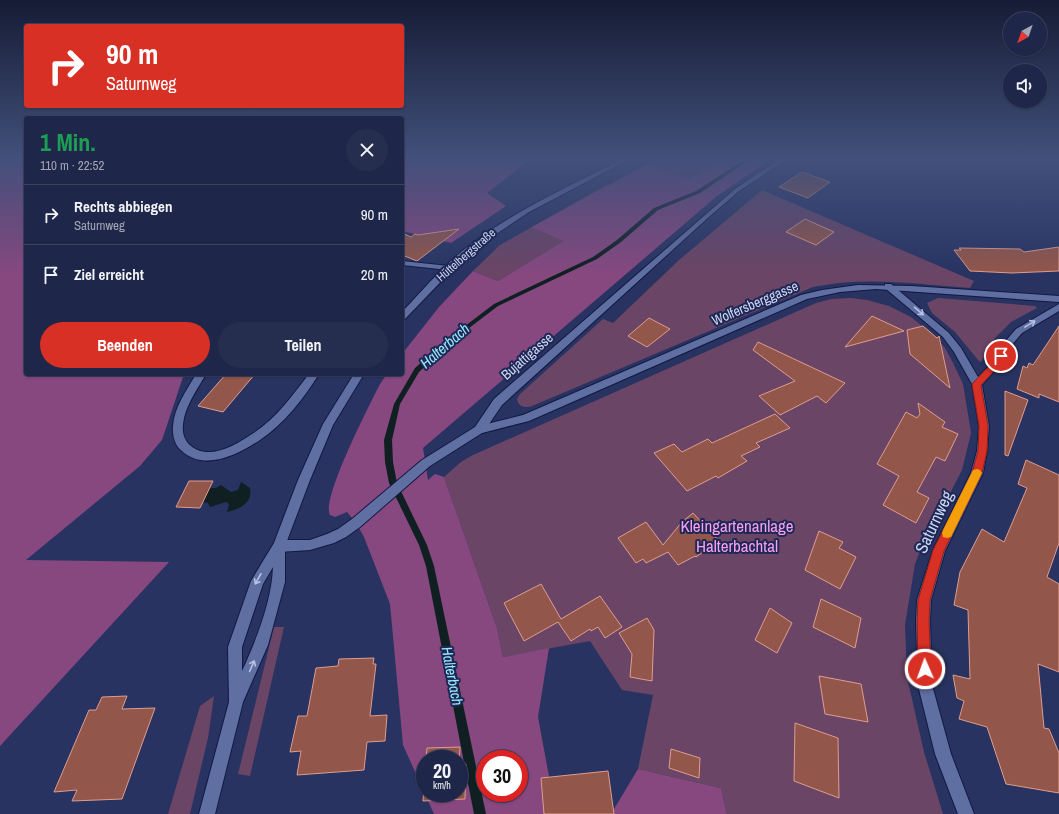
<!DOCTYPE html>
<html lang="de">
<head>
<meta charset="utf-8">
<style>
  body { margin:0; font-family:"Archivo Narrow",sans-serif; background:#262e50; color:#f1f3f6; height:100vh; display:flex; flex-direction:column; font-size:15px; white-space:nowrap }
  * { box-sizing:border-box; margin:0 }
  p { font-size:13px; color:#a1a5b4 }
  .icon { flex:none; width:22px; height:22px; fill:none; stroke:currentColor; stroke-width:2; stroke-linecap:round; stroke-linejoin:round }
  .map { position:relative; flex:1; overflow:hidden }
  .panel { position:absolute; left:24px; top:116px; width:380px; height:260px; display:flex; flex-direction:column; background:#1e2649; border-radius:4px; box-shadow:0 1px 3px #0004,0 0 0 1px #3c4361 }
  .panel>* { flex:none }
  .guide { position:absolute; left:24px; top:24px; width:380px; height:84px; border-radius:4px; box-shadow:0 1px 3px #0004,0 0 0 1px #3c4361; background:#d93025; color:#fff; overflow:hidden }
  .needle { width:26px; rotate:220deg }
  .buttons { position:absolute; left:1003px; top:12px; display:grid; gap:8px }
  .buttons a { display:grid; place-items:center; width:44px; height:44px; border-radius:50%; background:#1e2649; box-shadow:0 1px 3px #0004,0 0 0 1px #3c4361; font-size:20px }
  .speed { position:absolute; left:416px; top:750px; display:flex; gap:8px; font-size:20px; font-weight:700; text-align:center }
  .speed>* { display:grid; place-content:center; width:52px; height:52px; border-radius:50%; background:#1e2649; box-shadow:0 1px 3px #0004,0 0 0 1px #3c4361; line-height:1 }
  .speed small { font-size:10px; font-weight:400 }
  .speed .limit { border:6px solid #d22; background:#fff; color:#111 }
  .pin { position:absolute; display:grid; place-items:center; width:34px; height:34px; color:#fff; margin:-17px; border:2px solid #fff; border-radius:50%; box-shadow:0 1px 4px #0007 }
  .me { position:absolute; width:44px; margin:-22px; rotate:358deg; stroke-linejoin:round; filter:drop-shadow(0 0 3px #0008) }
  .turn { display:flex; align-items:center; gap:14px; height:84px; padding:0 16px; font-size:18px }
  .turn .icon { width:52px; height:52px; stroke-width:2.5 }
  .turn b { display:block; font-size:28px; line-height:34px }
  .round { display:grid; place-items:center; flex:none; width:42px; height:42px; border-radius:21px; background:#262e50 }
  .overview { display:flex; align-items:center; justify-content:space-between; height:68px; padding:0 16px }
  h1 { font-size:24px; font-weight:800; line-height:30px; color:#1e9e55 }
  .button { display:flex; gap:8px; margin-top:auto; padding:8px 16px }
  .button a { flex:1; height:46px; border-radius:24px; background:#d93025; color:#fff; font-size:16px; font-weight:800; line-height:46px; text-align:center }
  .button a+a { background:#262e50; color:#f1f3f6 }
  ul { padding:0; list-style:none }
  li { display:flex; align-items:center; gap:12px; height:60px; padding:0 16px; border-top:1px solid #3c4361 }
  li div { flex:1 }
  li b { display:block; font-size:15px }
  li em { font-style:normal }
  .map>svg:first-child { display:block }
  .green { fill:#6b4566 }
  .forest { fill:#86487f; fill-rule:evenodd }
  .water { fill:#0f1f22 }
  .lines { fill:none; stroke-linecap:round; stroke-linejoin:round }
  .stream { fill:#0f1f22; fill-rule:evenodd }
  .building { fill:#92564a; stroke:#df9d8f }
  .service-casing { stroke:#111944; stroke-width:2 }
  .minor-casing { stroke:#111944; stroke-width:2 }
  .tertiary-casing { stroke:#111944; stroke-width:2 }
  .secondary-casing { stroke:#111944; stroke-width:2 }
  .service { fill:#606fa2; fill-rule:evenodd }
  .minor { fill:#606fa2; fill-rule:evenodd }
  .tertiary { fill:#606fa2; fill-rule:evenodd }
  .secondary { fill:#606fa2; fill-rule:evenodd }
  .oneway { stroke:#b7c1e3 }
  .route { fill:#d93025; stroke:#8d1f18 }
  .slow { fill:#f59e0b }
  .labels { text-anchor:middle; stroke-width:4; stroke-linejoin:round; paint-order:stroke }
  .far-street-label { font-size:12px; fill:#cdd6f3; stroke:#1f2855 }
  .street-label { font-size:14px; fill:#cdd6f3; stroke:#1f2855 }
  .water-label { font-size:15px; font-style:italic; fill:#96ecfd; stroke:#1f2855 }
  .near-street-label { font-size:17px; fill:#cdd6f3; stroke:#1f2855 }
  .near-park-label { font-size:17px; fill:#f89fed; stroke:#1f2855 }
</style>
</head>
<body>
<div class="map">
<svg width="1059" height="814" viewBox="0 0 1059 814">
  <rect width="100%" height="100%" fill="#283361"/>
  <path class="green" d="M653,160H721L689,180L647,164Z
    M608,184L563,241L498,281L473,271L500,245Z
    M762,190L974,281L970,288C917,284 865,276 813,287L532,406C525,408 518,407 517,399L520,394L603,319L613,323L679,260Z
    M850,298L867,300L889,306L911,317L933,335L945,348L953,363L963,384L967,408L971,433L962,470L945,503L925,538L915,564L905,625L907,677L924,752L943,814H727L721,788L638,769L653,695L622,690L590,641L503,657L497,628L444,477L461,462L473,455L816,303L831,299Z
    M938,298L1035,306L1037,308L1011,322L995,338L981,362L978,360L955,332L932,313L927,303Z
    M274,627H284L250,776L238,774Z
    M214,696L208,738L190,814H168L200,706Z"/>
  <path class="forest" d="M0,160H26V374H184L162,440L140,466L26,560L169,562L0,746Z
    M402,160H530L487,193L506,206L451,243L402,231Z
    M721,160H770L717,196L423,448L428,480L435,474L444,477L497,628L503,657L549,648L538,717L556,814H434L403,745L390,604L364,537L356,523L347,512L335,517L330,515C321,499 370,404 380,384L387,374H402V354L439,307L473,271L498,281L563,241L532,227L647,164L689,180ZM425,759H459V793H425ZM485,759H519V793H485Z
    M638,769L721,788L727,814H611Z"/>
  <path class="water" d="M241,482L250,488C253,503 240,509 227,512L229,504L226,502L210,507L208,503L202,502L209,488H216L221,485L231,492L238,490Z"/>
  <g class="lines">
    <path class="stream" d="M744,160H749L700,193L658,210L621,242L597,259L498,306L452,341L419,372L400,404L392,440L393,462L397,483L427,545L434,566L486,814H474L426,566L419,545L389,483L385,462L384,440L394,404L415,368L448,339L494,304L593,257L617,240L654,208L696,191Z"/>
  </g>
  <path class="building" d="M802,172L830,182L808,198L779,187Z
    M805,219L834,232L816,245L786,232Z
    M459,229L417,261L402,255V233L411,237L415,234L418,235Z
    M1059,247V271L1012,273L970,271L954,250H961L959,248L1020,249L1024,252Z
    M872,316L904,331L845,347Z
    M649,318L670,329L647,347L628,336Z
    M923,326L937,338L939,336L950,388L910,354L907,330Z
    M1059,326V402L1039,394V398L1017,389L1023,366L1027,368L1029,363L1033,365Z
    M758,342L845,383L826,403L817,396L780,415L759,396L795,381L753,350Z
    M226,374H255L223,412L198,406Z
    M1005,391L1028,400L1008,456L1005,455Z
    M918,403L945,422L942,427L958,434L945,461L936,457L917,492L929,498L916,523L883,505L899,476L877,464L906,412L917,418L920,414Z
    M775,414L790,428L756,443L760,447L741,456L747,461L718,478L716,476L687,491L654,453L674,444L682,452L708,439L712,443Z
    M1026,460L1059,475V543L1047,577L1059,584V672L1038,664L1044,728L1049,729L1059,753V793L1006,784L987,727L959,719L964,701L957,698L953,675L970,679L968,610L954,605L960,572L982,529L1004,542L1027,488L1018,484Z
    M189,481H213L200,508L176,507Z
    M693,513L719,541L696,557L695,556L678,565L668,552L646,563L643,559L636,563L618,538L646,522L663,545L682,522Z
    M819,531L843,542L839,548L856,557L840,589L805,570Z
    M541,584L561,619L600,596L622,627L605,638L598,627L591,631L590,629L571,641L558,622L524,641L504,603Z
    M821,599L861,618L855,648L813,627Z
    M770,608L792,623L777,653L755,640Z
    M647,618L654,630L652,681L630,677L632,654L619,633Z
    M374,658L373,664H376L370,716L387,715L385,741L367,742L364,770L297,775L301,751L290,752L298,716H307L316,668L338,666L339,659Z
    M819,676L861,684L868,722L825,714Z
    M127,696L122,709L155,708L122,799L72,801L77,790L54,792L89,710H96L102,697Z
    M795,723L838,738L839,798L794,781Z
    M460,747L459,764H466L465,799L423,801L425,771V793H459V759H426L427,748Z
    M671,749L700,758L699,778L669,768Z
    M608,771L614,814H544L541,778Z"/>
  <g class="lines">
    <g class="service-casing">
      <path id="service" d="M402,261L449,266L453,268L449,270L402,265Z
        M196,374H206C197,390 185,406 183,424C182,432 184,441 191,446C209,461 236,445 252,434C276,419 292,396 309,374H319C304,398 284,424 260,440C239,454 205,472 182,451C175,446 172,435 173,426C174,407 187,390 196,374Z"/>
    </g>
    <g class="minor-casing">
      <path id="minor" d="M778,160H786L739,191L711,215L502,405L483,433H475L474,430L475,427L494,399L735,189Z
        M885,284H891L949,333L961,348L978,377L991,364L1004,343L1016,329L1059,304V311L1022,333L1010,347L997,368L982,385L989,426L987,451L983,473L945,551L931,600L930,621L932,685L951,754L974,814H958L935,754L918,685L916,621L917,600L933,550L971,473L977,451L979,426L972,384L954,352L943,337L885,288Z"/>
    </g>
    <g class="tertiary-casing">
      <path id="tertiary" d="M858,285L912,286L1059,296V302L876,289L840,292L807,299L529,421L482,433L430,466L360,527L346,537L334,543L310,550L279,552L275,550L273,546L275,542L279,540H310L327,534L338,529L352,519L422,460L475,427L523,415L801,295L822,290Z"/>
    </g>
    <g class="secondary-casing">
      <path id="secondary" d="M620,160H628L529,212L478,246L452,270L405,319L402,320V312C425,288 447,261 474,242C518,209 571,186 620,160Z
        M354,374H364L333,425L310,480L285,546V582L268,645L243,702L215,814H199L229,702L228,647L251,581L274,543L298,480L323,424ZM273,567C272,600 256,641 242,671V647L263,584Z"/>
    </g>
    <use href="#service" class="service"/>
    <use href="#minor" class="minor"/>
    <use href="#tertiary" class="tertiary"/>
    <use href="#secondary" class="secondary"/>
  </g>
  <defs><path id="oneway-shaft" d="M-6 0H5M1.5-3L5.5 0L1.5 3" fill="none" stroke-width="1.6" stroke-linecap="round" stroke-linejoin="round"/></defs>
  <g class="oneway">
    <use href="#oneway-shaft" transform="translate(919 311) rotate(41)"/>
    <use href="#oneway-shaft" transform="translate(1030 324) rotate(-31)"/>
    <use href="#oneway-shaft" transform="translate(258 579) rotate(119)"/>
    <use href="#oneway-shaft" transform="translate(252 666) rotate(-66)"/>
  </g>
  <linearGradient id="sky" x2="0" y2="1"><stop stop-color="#161c35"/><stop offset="0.58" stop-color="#42507b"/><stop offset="1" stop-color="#42507b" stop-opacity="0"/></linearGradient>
  <rect width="1059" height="274" fill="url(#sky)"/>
  <path class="route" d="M998,353H1001L1005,356L997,368L981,385L988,426L987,451L982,473L944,551L930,600L929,621L931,669L929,673L925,675L920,673L918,669L917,621L918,600L933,550L972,473L978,451L979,426L972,384L991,364Z"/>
  <path class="slow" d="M977,469L980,470L982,473L951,537L947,538L943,537L942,533L943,530L973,470Z"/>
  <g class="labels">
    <g class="far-street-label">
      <text transform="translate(466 255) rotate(-41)" y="4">Hüttelbergstraße</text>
    </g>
    <g class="street-label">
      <text transform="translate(755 303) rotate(-23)" y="5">Wolfersberggasse</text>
      <text transform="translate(527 356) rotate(-41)" y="5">Bujattigasse</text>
    </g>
    <g class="water-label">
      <text transform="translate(445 346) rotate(-41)" y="5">Halterbach</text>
      <text transform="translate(452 676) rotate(79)" y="5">Halterbach</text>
    </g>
    <g class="near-street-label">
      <text transform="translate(934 522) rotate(-65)" y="6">Saturnweg</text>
    </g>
    <g class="near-park-label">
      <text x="737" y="532">Kleingartenanlage<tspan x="737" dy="20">Halterbachtal</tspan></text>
    </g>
  </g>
</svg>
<div class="buttons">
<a><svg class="needle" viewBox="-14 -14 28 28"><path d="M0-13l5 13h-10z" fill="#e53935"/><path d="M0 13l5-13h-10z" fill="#a1a5b4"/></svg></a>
<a><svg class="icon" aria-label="sound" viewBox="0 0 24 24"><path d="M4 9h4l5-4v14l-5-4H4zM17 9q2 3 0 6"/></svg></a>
</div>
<div class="speed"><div>20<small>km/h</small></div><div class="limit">30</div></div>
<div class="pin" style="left:1001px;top:356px;background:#d93025"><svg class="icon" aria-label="arrive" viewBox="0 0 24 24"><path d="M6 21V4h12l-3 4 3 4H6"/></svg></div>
<svg class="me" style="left:925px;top:669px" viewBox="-20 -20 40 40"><circle r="17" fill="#d93025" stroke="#fff" stroke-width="3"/><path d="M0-11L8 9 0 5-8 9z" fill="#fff"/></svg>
<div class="guide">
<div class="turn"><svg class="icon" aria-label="right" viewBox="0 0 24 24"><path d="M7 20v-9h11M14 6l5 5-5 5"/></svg><div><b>90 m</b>Saturnweg</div></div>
</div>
<section class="panel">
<div class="overview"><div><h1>1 Min.</h1><p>110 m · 22:52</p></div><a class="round"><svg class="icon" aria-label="close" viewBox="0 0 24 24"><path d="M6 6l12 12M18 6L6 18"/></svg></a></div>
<ul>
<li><svg class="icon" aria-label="right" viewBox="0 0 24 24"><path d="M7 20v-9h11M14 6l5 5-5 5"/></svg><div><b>Rechts abbiegen</b><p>Saturnweg</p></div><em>90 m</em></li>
<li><svg class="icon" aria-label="arrive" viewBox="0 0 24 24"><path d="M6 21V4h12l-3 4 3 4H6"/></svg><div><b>Ziel erreicht</b></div><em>20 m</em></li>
</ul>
<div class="button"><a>Beenden</a><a>Teilen</a></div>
</section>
</div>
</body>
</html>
